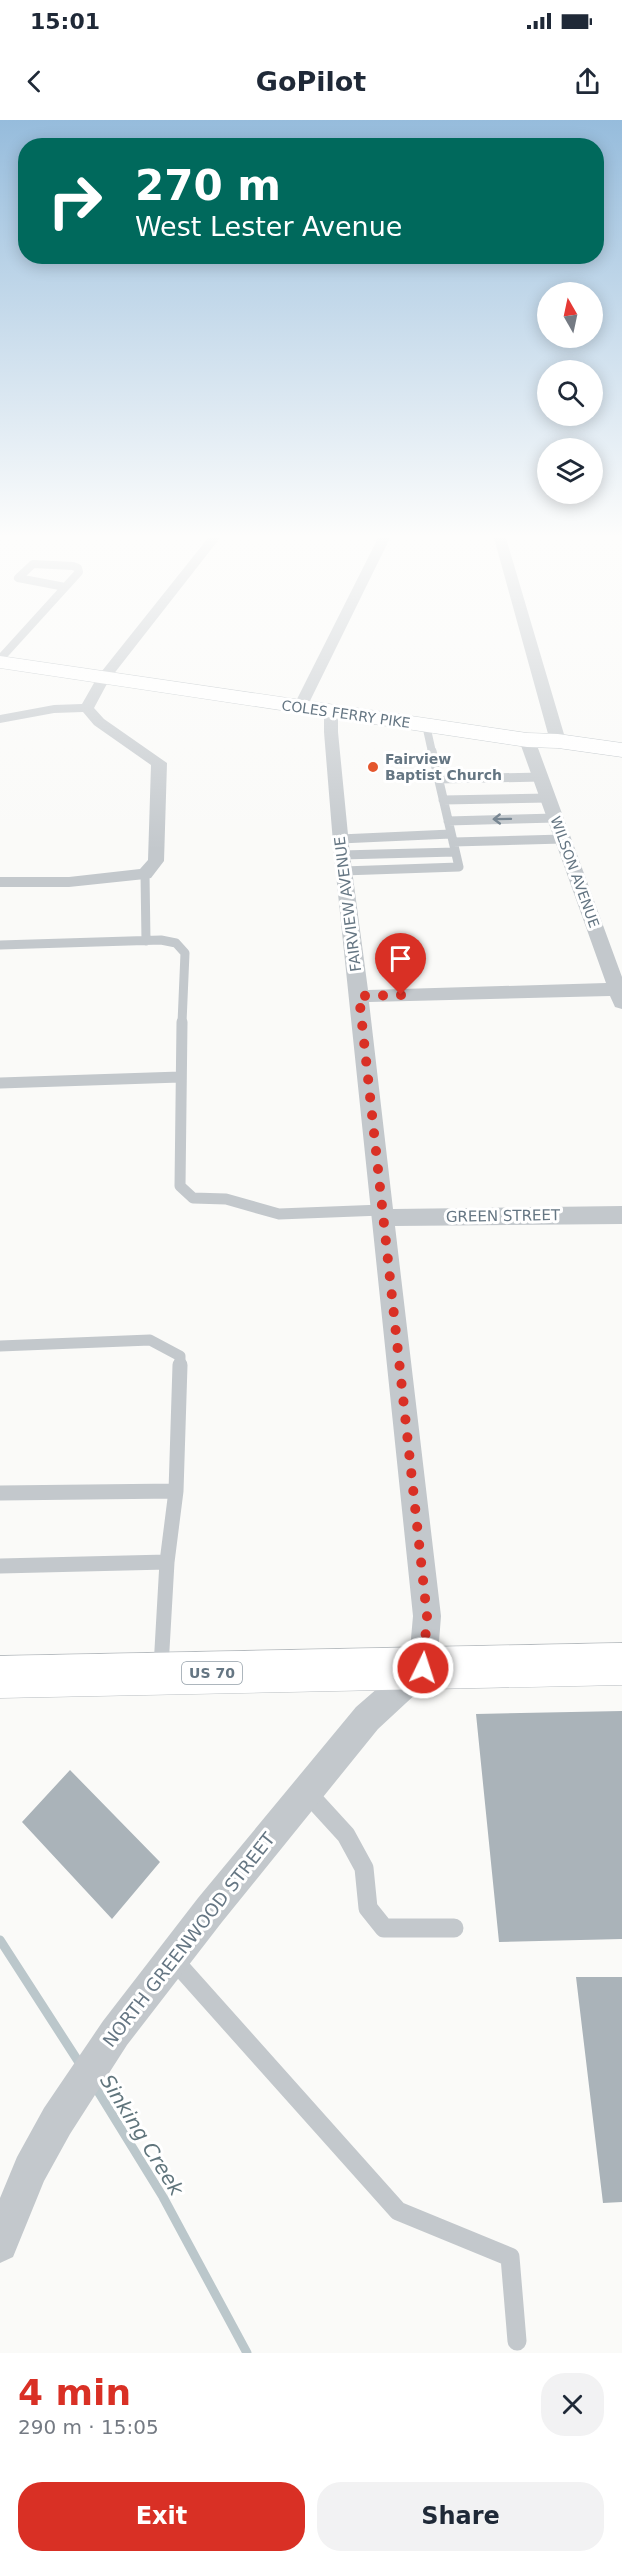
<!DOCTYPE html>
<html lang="en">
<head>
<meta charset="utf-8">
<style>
  body { margin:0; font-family:"DejaVu Sans",sans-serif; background:#f2f2f3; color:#1f2937; height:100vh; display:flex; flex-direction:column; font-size:22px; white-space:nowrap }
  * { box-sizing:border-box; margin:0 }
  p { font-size:20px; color:#747a83 }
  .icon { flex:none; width:33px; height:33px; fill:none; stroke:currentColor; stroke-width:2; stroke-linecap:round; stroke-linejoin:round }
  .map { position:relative; height:2233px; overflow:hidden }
  .sheet { display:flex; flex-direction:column; background:#fff; flex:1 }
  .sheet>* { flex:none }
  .top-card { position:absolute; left:18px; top:18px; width:586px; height:126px; border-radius:24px; box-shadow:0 3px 15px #0003; background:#00695c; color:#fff; overflow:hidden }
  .needle { width:39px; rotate:351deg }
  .controls { position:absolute; left:537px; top:162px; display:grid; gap:12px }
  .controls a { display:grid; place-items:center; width:66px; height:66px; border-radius:50%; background:#fff; box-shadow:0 3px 15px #0003; font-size:30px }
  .pin { position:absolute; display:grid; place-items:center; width:51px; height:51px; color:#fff; margin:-62px -26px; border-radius:50% 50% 50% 0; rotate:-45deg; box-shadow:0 0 6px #0007 }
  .pin .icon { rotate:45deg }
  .me { position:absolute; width:66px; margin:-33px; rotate:4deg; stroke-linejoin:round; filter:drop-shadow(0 0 4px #0008) }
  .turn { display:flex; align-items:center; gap:21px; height:126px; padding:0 18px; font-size:27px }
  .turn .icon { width:78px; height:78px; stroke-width:2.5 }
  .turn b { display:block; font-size:42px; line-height:51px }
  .round { display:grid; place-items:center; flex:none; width:63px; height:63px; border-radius:24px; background:#f2f2f3 }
  .headline { display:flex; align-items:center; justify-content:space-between; height:102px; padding:0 18px }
  h1 { font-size:36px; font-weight:700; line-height:45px; color:#d93025 }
  .action { display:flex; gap:12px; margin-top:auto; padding:12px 18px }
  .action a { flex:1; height:69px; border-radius:24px; background:#d93025; color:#fff; font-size:24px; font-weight:700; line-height:69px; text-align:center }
  .action a+a { background:#f2f2f3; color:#1f2937 }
  .status { display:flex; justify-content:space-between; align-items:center; height:42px; padding:0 30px; background:#fff; direction:ltr }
  .status svg { height:16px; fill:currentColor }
  header { display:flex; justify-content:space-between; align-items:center; height:78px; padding:0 18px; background:#fff; font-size:27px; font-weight:700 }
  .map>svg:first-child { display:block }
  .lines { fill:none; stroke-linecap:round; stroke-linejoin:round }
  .stream { stroke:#bbc7cb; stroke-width:9 }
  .building { fill:#aab3b9 }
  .secondary-casing { stroke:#b3babf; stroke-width:1 }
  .primary-casing { stroke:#b5babe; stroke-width:1 }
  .lane-far4 { stroke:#c3c8cc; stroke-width:8 }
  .lane-far3 { stroke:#c3c8cc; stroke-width:9 }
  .lane-far2 { stroke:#c3c8cc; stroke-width:11 }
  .lane-far1 { stroke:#c3c8cc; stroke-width:15 }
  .lane { stroke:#c3c8cc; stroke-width:19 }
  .street { fill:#c3c8cc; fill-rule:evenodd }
  .secondary { fill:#fff; fill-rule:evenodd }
  .primary { fill:#fff; fill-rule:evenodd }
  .oneway { stroke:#6a7a87 }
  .route { stroke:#d93025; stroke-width:10; stroke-dasharray:0 18 }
  .poi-dot { fill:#e4572e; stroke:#fff; stroke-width:2 }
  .labels { text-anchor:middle; stroke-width:6; stroke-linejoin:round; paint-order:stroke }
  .far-street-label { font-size:14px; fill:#657683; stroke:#fff }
  .far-poi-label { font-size:14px; font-weight:bold; fill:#657683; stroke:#fff; text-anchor:start }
  .shield { fill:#fff; stroke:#939fa8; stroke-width:1.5 }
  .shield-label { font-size:14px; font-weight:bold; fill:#657683 }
  .street-label { font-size:15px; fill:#657683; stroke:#fff }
  .near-street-label { font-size:18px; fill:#657683; stroke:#fff }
  .near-water-label { font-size:20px; font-style:italic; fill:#60757c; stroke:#fff }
</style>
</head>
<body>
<div class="status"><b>15:01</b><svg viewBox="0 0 49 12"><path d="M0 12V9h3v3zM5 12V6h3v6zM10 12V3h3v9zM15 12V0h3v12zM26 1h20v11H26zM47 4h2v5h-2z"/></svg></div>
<header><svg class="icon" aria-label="back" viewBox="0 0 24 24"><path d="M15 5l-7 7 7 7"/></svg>GoPilot<svg class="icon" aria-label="share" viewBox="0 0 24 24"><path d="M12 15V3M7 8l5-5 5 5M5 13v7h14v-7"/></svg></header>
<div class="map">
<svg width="622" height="2233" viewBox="0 0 622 2233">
  <rect width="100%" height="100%" fill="#fafaf8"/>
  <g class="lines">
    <path class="stream" d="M0,1820L80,1944
      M94,1965L163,2077L247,2233"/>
  </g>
  <path class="building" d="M622,1591V1819L499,1822L476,1594Z
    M70,1650L160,1742L112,1799L22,1702Z
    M576,1857H622V2082L603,2083Z"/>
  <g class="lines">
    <g class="secondary-casing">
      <path id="secondary" d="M0,536L527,613L558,614L622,623V637L558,628L527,627L0,548Z"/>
    </g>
    <g class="primary-casing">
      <path id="primary" d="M622,1523V1565L0,1578V1536Z"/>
    </g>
    <path class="lane-far4" d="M0,539L79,452L78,448L73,446L33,444L18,458L65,467
      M426,605L432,632"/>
    <path class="lane-far3" d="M438,659L541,657
      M443,680L548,678
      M448,701L555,698
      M340,719L451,714
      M453,722L563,719
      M342,735L455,732
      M343,751L459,747L432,631
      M145,754L146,821
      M0,825L161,820L176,823L185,833L182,903"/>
    <path class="lane-far2" d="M182,902L180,1066L193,1078L226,1079L279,1094L382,1090
      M0,963L180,957
      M0,1226L150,1220L180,1236V1247"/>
    <path class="lane-far1" d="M0,1373L176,1371
      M0,1446L167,1442
      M161,1547L167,1442L176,1371L180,1245
      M307,1673L315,1682"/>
    <path class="lane" d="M314,1680L346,1715L364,1748L368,1788L384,1808H454
      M173,1839L398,2091L510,2137L517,2221"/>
    <path class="street" d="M208,418H220L109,560L94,588L104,599L167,643L164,741L151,758L145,759L69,767H0V757H69L140,749L148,740L151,645L94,605L83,592L54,593L0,603V595L54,585L82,584L98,556Z
      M378,418H390L307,587L305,590H295L293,587Z
      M494,418H506L566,621L563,624L558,626L550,621Z
      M334,588L341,592L338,599V612L350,735L368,870L606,863L519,620L527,615L535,620L622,857V889L615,887L610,876L369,882L393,1089L622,1086V1104L395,1106L441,1496L437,1548L433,1558L378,1609L222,1802L127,1925L70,2014L44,2061L13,2137L0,2143V2078L17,2037L44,1988L103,1901L198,1778L356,1587L409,1541L413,1496L334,735L324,612V599L329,589Z"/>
    <use href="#secondary" class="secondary"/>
    <use href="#primary" class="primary"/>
  </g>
  <defs><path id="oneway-shaft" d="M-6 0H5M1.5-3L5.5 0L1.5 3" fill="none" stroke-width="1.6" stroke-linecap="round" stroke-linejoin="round" transform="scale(1.5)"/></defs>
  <use class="oneway" href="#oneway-shaft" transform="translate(502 699) rotate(179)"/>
  <linearGradient id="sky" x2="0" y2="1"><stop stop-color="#96bcdc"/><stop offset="0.57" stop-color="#fdfdfc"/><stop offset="1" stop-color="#fdfdfc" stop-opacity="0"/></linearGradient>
  <rect width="622" height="730" fill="url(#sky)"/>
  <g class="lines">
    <path class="route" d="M401,875L359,876L427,1496L423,1548"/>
  </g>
  <circle class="poi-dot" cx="373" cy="647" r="6"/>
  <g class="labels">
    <g class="far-street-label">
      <text transform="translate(346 594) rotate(8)" y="5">COLES FERRY PIKE</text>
      <text transform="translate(575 752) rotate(70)" y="5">WILSON AVENUE</text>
    </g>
    <g class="far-poi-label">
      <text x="385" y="644">Fairview<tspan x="385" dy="16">Baptist Church</tspan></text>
    </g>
    <rect class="shield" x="182" y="1542" width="60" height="22" rx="4.5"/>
    <g class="shield-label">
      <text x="212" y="1558">US 70</text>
    </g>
    <g class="street-label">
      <text transform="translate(348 784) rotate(-97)" y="5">FAIRVIEW AVENUE</text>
      <text transform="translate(503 1096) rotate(-1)" y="5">GREEN STREET</text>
    </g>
    <g class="near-street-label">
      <text transform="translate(189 1820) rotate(-52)" y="6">NORTH GREENWOOD STREET</text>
    </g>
    <g class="near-water-label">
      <text transform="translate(142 2015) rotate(58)" y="7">Sinking Creek</text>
    </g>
  </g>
</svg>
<div class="controls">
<a><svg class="needle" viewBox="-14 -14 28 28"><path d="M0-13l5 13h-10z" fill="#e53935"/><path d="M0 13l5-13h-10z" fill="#747a83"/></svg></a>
<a><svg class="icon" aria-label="search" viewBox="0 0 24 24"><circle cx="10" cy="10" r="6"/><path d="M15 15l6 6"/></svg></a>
<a><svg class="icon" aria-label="layers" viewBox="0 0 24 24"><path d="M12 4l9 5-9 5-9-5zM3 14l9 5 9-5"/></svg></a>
</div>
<div class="pin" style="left:401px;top:875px;background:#d93025"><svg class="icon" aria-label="arrive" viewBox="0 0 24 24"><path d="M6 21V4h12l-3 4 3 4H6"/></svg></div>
<svg class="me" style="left:423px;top:1548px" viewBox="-20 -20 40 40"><circle r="17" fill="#d93025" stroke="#fff" stroke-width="3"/><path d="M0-11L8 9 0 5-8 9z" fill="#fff"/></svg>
<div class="top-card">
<div class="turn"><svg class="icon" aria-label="right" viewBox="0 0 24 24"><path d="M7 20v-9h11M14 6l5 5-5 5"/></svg><div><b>270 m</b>West Lester Avenue</div></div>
</div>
</div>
<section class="sheet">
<div class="headline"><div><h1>4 min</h1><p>290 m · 15:05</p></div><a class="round"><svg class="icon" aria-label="close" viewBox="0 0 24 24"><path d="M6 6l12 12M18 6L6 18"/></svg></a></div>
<div class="action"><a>Exit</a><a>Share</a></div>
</section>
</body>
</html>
